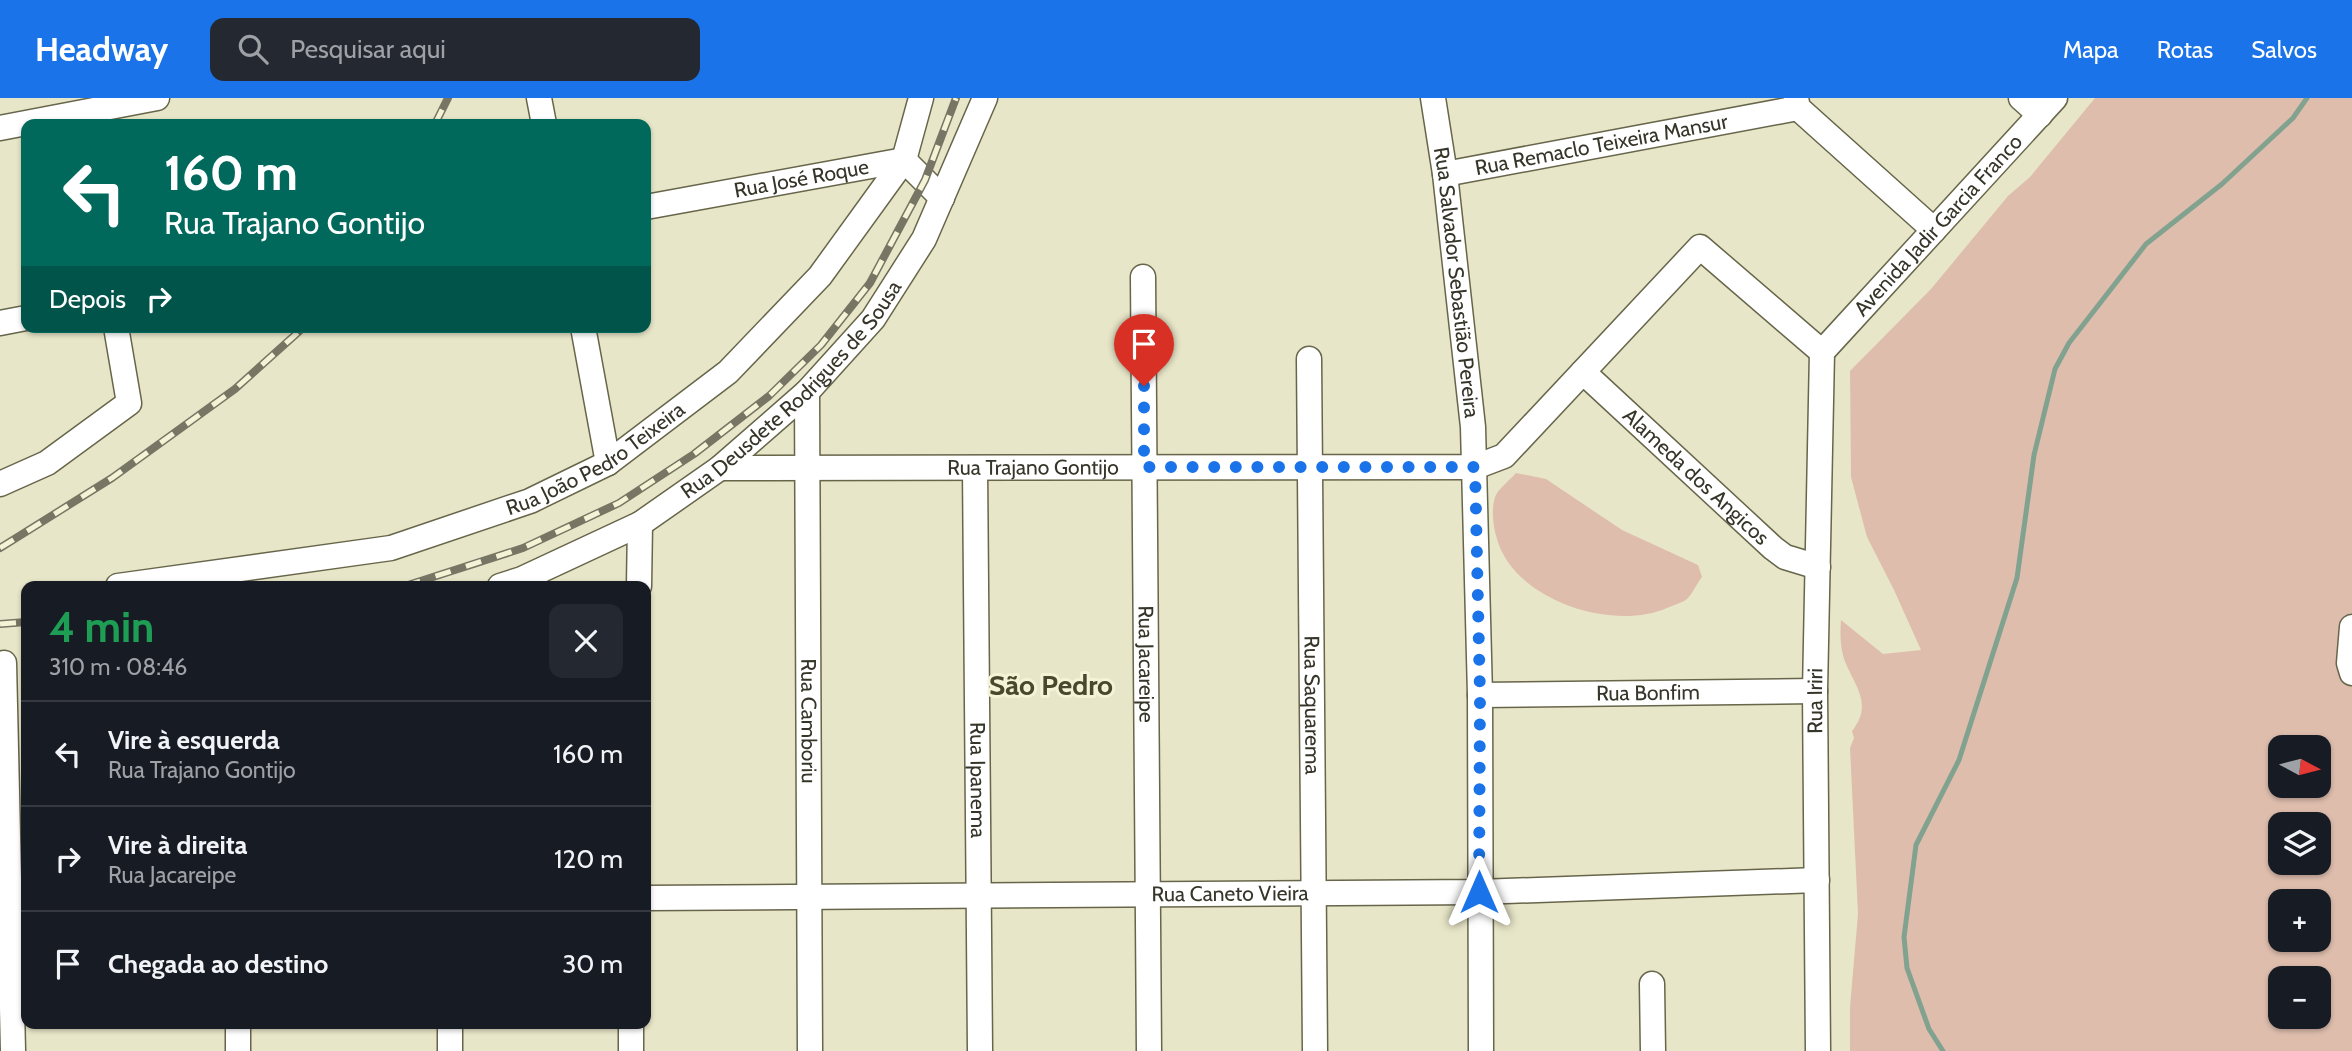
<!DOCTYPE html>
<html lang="pt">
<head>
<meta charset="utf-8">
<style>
  body { margin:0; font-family:Cabin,sans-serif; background:#242831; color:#f1f3f6; height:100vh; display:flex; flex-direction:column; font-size:26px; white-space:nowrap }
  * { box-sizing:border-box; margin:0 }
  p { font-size:23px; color:#9ea1a6 }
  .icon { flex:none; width:38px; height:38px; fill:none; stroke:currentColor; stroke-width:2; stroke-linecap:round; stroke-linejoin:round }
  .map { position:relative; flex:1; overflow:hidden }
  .drawer { position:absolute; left:21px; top:483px; width:630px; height:448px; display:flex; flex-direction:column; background:#171b24; border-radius:14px; box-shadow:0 2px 5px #0004 }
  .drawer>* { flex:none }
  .guide { position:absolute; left:21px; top:21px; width:630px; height:214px; border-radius:14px; box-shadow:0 2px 5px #0004; background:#00695c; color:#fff; overflow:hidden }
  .needle { width:46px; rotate:97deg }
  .tools { position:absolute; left:2268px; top:637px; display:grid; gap:14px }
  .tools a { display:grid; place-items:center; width:63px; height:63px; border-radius:14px; background:#171b24; box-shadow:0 2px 5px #0004; font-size:35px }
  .pin { position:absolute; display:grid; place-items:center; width:60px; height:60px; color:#fff; margin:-72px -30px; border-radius:50% 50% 50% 0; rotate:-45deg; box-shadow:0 0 7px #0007 }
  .pin .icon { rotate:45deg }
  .me { position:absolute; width:77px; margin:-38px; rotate:0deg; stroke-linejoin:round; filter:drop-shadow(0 0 5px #0008) }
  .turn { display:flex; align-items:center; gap:24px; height:147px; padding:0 28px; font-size:32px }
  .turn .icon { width:91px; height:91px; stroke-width:2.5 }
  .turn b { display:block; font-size:49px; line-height:60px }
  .then { display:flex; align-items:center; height:66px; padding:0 28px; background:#0003; gap:14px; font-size:26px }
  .round { display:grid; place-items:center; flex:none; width:74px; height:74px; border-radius:14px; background:#242831 }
  .overview { display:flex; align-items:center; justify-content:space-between; height:119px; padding:0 28px }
  h1 { font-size:42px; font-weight:700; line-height:52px; color:#1e9e55 }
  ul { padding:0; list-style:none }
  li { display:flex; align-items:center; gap:21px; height:105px; padding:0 28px; border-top:2px solid #363941 }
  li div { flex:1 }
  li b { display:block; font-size:26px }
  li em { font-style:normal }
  header { display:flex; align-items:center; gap:42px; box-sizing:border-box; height:98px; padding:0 35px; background:#1a73e8; color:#fff }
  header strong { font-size:33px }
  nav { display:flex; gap:38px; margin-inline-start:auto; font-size:24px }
  .search { width:490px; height:63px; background:#242831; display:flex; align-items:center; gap:18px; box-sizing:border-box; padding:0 24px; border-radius:14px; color:#9ea1a6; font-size:26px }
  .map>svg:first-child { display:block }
  .green { fill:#debdad; fill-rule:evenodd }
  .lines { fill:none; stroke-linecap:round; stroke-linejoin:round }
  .stream { stroke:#81a28f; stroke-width:5 }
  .minor-casing { stroke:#67654a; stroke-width:27 }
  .minor { stroke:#fff; stroke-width:24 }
  .rail-casing { stroke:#777563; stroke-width:8 }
  .rail { stroke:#f5f3d5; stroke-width:5; stroke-dasharray:16; stroke-linecap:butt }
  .route { stroke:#1a73e8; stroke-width:12; stroke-dasharray:0 21.6 }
  .labels { text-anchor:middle; stroke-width:6; stroke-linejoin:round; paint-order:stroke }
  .street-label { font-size:21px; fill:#363529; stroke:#f5f3d5 }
  .district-label { font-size:28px; font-weight:bold; fill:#49472d; stroke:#f5f3d5 }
</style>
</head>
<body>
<header>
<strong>Headway</strong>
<div class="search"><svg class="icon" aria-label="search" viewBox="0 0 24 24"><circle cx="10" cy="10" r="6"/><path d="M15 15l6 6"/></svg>Pesquisar aqui</div>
<nav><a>Mapa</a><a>Rotas</a><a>Salvos</a></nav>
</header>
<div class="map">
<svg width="2352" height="953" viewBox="0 0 2352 953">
  <rect width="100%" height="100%" fill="#e8e6c8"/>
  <path class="green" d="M2095,0H2352V953H1850V909L1858,816L1850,650L1854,640L1852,633C1874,605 1854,588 1844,561C1840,547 1840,536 1841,522L1883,556L1921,552L1894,492L1867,439L1851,379L1850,273L1931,191L2008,98L2030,79ZM2280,649H2319V688H2280ZM2280,726H2319V765H2280ZM2280,803H2319V842H2280ZM2280,880H2319V919H2280Z
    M1516,375L1546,381L1622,432L1698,467L1702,479C1697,485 1693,495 1687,501C1682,505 1673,507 1667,510C1612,534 1514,502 1497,441C1493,428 1491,412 1495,399C1498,391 1510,382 1516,375Z"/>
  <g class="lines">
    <path class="stream" d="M1943,953L1929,931L1907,870L1904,839L1916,747L1959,662L2017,480L2034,357L2055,271L2069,245L2146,146L2222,86L2293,20L2307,0"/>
    <g class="minor-casing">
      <g id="minor">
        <path d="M539,0L544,26"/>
        <path id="s1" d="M1433,0L1445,76L1473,329L1480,597L1481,953"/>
        <path d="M1796,0L1798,10L1934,132"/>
        <path d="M2021,0L2040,17"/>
        <path d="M0,30L157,0"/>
        <path id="s2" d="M1445,76L1798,10"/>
        <path id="s3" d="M646,109L904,62L942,100"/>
        <path id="s4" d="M1143,179L1149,953"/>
        <path d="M0,225L26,220"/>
        <path d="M583,229L608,365"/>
        <path id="s5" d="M1822,254L2055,0"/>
        <path id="s6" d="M1309,261L1315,953"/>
        <path id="s7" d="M1583,274L1773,450L1785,459L1818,469"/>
        <path id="s8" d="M807,294L810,953"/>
        <path id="s9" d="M720,370L1475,369L1504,358L1700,149L1822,254"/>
        <path id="s10" d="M975,370L980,953"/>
        <path d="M0,386L47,365L129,305L116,229"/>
        <path id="s11" d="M118,488L391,450L530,403L608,365L728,274L820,178L904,62L921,0"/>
        <path id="s12" d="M500,488L522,481L640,426L720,370L807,294L873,221L924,141L985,0"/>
        <path d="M639,488L640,426"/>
        <path d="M2352,529L2349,565L2352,575"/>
        <path d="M4,565L13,953"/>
        <path id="s13" d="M1480,597L1815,593"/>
        <path id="s14" d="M646,800L1479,794L1817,782"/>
        <path d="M1652,886L1653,953"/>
        <path d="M238,926V953"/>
        <path d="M450,953V926"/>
        <path d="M631,953V926"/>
        <path id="s15" d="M1818,953L1815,593L1822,254"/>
      </g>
    </g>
    <use href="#minor" class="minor"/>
    <g class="rail-casing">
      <path id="rail" d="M435,26L448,0
        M0,450L112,380L235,291L304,229
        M405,488L523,450L619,405L694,356L769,298L821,247L870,185L925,82L956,0
        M0,526L26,524"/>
    </g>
    <use href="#rail" class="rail"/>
  </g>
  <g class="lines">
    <path class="route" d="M1144,288V369H1475L1480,597L1479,794"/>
  </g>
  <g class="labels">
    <g class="street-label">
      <text dy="7" stroke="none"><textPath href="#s2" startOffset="159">Rua Remaclo Teixeira Mansur</textPath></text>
      <text dy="7" stroke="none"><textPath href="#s3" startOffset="158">Rua José Roque</textPath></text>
      <text dy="7" stroke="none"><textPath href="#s5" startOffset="172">Avenida Jadir Garcia Franco</textPath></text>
      <text dy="7" stroke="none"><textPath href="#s1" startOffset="186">Rua Salvador Sebastião Pereira</textPath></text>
      <text dy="7" stroke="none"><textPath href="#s12" startOffset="357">Rua Deusdete Rodrigues de Sousa</textPath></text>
      <text dy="7" stroke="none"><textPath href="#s11" startOffset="500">Rua João Pedro Teixeira</textPath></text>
      <text dy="7" stroke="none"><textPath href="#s9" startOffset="313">Rua Trajano Gontijo</textPath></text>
      <text dy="7" stroke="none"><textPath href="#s7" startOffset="154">Alameda dos Angicos</textPath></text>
      <text dy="7" stroke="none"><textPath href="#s4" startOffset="387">Rua Jacareipe</textPath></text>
      <text dy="7" stroke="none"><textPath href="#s13" startOffset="168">Rua Bonfim</textPath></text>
      <text dy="7" stroke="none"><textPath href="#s15" startOffset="350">Rua Iriri</textPath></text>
      <text dy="7" stroke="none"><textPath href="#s6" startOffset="346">Rua Saquarema</textPath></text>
      <text dy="7" stroke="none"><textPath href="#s8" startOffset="329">Rua Camboriu</textPath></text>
      <text dy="7" stroke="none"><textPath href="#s10" startOffset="312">Rua Ipanema</textPath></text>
      <text dy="7" stroke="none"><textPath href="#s14" startOffset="584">Rua Caneto Vieira</textPath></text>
    </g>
    <g class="district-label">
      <text x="1051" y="597">São Pedro</text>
    </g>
  </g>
</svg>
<div class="tools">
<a><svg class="needle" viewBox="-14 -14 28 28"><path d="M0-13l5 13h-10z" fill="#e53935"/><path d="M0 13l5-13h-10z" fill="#9ea1a6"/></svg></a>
<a><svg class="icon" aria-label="layers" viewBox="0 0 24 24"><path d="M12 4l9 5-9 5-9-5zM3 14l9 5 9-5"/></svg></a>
<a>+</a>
<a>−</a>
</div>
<div class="pin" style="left:1144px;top:288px;background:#d93025"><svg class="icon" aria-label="arrive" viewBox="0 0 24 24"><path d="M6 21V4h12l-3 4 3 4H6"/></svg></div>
<svg class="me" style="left:1479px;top:794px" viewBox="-20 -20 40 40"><path d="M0-17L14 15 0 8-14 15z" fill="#1a73e8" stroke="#fff" stroke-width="4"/></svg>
<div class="guide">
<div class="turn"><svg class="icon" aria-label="left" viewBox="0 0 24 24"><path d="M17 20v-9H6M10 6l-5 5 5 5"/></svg><div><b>160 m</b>Rua Trajano Gontijo</div></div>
<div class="then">Depois<svg class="icon" aria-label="right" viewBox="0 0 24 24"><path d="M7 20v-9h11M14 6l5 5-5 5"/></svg></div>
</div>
<section class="drawer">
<div class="overview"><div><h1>4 min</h1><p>310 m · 08:46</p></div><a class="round"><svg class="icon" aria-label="close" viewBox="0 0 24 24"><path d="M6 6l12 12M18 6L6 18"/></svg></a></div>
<ul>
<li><svg class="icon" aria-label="left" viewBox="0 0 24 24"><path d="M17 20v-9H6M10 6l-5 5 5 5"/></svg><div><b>Vire à esquerda</b><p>Rua Trajano Gontijo</p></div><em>160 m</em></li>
<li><svg class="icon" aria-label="right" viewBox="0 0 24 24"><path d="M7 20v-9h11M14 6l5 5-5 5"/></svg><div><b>Vire à direita</b><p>Rua Jacareipe</p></div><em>120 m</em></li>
<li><svg class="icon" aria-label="arrive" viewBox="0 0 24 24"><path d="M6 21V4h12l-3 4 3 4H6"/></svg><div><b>Chegada ao destino</b></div><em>30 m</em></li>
</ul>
</section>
</div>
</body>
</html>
